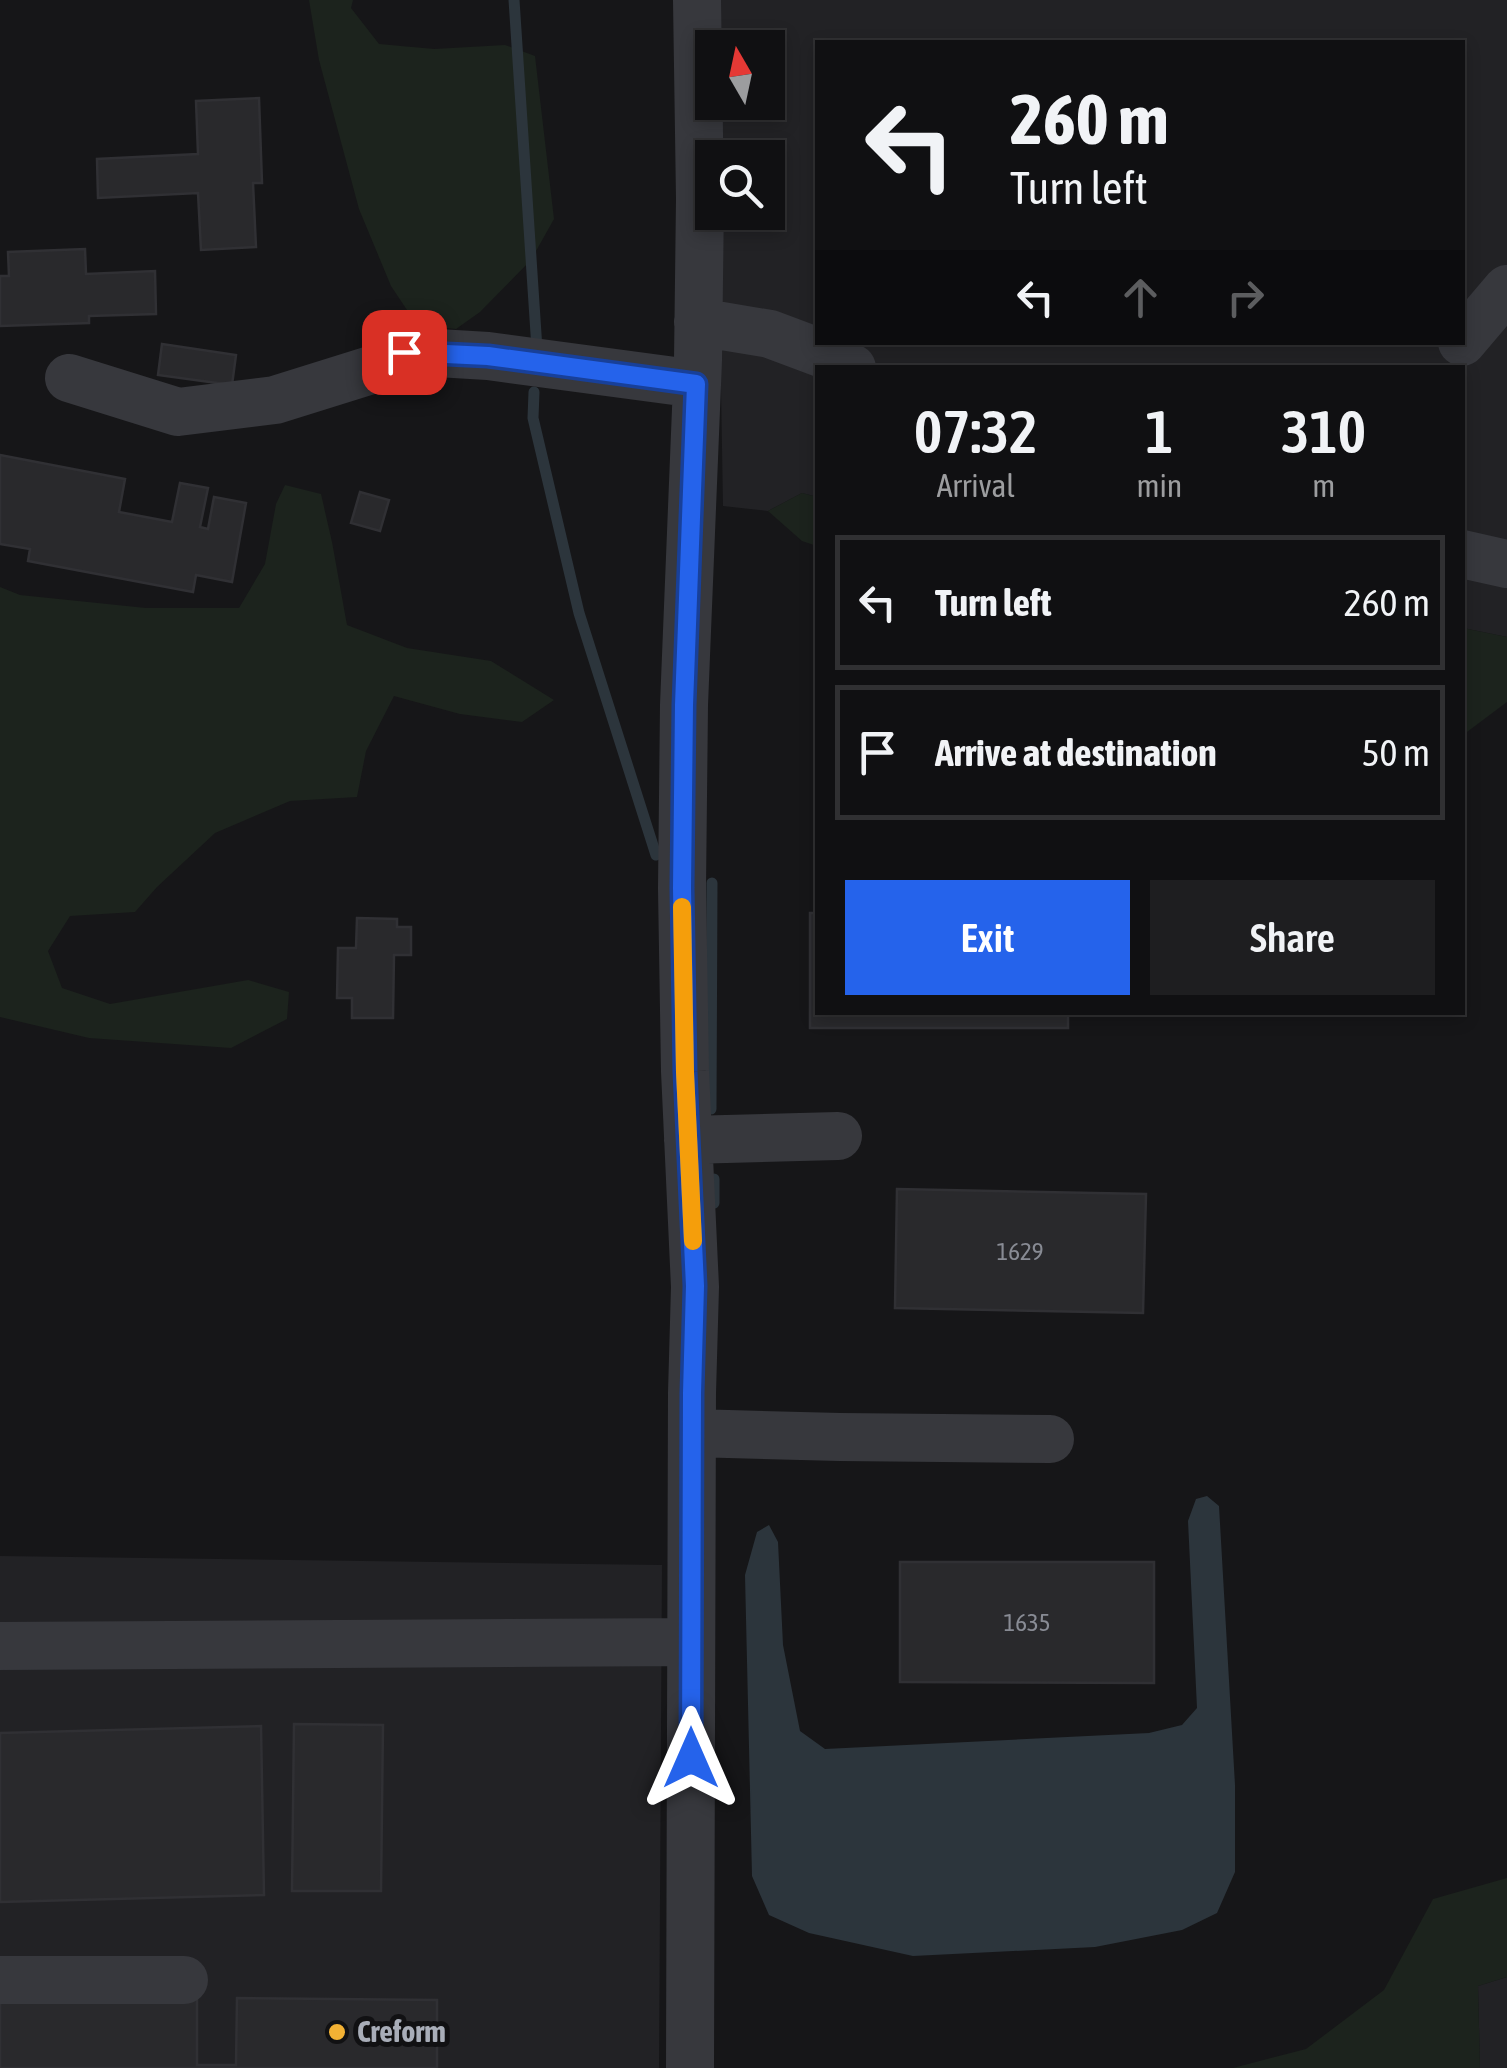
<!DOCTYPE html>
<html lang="en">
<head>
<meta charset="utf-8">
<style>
  body { margin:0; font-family:"Asap Condensed",sans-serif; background:#1e1e20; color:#f1f3f6; height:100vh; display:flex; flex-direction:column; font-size:38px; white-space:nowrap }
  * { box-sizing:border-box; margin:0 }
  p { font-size:32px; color:#9c9d9f }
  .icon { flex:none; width:55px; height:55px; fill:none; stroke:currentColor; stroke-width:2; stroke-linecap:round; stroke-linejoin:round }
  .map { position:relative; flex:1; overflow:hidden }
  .drawer { position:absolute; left:815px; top:365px; width:650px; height:650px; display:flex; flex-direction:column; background:#101012; border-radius:0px; box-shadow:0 5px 15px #0003,0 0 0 2px #303032 }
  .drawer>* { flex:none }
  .top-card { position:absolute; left:815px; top:40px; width:650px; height:305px; border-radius:0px; box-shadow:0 5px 15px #0003,0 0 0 2px #303032; background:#101012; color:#f1f3f6; overflow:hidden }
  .needle { width:65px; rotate:351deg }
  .buttons { position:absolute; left:695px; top:30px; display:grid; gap:20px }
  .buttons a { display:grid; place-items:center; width:90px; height:90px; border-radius:0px; background:#101012; box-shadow:0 5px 15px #0003,0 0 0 2px #303032; font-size:50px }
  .pin { position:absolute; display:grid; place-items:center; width:85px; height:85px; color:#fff; margin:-42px; border-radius:20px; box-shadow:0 5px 15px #0006 }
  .me { position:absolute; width:110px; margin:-55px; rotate:0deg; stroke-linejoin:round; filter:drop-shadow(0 0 8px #0008) }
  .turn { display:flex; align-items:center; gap:35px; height:210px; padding:0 30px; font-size:45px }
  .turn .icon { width:130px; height:130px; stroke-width:2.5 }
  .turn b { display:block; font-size:70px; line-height:85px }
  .lanes { display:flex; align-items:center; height:95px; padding:0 30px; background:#0003; justify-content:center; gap:50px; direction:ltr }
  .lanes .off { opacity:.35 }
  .eta { display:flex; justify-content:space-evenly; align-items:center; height:170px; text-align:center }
  .eta b { font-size:60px; font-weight:600; line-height:70px }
  .button { display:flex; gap:20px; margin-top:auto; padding:20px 30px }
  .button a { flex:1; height:115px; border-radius:0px; background:#2563eb; color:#fff; font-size:40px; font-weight:600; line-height:115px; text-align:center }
  .button a+a { background:#1e1e20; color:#f1f3f6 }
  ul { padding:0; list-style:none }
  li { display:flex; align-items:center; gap:30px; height:135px; margin:0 20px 15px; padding:0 10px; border:5px solid #303032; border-radius:0px }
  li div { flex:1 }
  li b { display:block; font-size:38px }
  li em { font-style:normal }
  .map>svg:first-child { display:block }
  .built { fill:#222225; fill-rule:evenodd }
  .green { fill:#1c231d }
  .water { fill:#2c353c }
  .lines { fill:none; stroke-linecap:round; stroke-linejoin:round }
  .stream { stroke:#2c353c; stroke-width:11 }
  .building { fill:#29292c; stroke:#303034; stroke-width:2.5 }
  .minor { stroke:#37383d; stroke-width:48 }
  .route-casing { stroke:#184099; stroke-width:25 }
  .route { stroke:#2563eb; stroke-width:18 }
  .slow { stroke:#f59e0b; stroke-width:18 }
  .poi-dot { fill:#f2b134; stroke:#111113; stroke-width:4 }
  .labels { text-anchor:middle; stroke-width:10; stroke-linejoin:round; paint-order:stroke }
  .number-label { font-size:25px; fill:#888b94 }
  .poi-label { font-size:30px; font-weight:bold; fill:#a8adb8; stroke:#111113; text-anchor:start }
</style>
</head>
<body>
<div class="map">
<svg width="1507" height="2068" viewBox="0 0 1507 2068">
  <rect width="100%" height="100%" fill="#161618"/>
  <path class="built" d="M715,0H1507V637L1463,628L1462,368H818L817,497L802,493L768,511L723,506L718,213L768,212V158L718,157L717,103L768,102V48L716,47ZM818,42H1462V342H818Z
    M0,1556L662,1565L659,2068H0Z
    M1507,1977V2068H1480L1478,1986Z"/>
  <path class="green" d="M309,0H353L351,8L379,44L434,49L505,45L535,56L554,219L531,260L480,312L456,329L417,325L391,286L359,209L319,60Z
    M285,485L321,494L332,542L347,625L407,648L491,661L554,700L522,722L460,714L394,696L366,751L357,797L290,801L215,833L157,887L135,912L70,916L48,951L62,988L110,1004L248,980L289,992L287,1019L231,1048L89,1038L0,1017V587L20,595L146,608H239L265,564L276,504Z
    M802,493L817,497V546L802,541L768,511Z
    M1463,628L1507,637V702L1463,735Z
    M1507,1878V1977L1478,1986L1480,2068H1233L1306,2049L1384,1990L1433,1899Z"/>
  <path class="water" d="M1207,1496L1219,1506L1235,1785V1872L1217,1913L1182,1930L1095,1947L913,1956L809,1933L769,1915L752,1876L745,1575L757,1532L769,1525L778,1542L783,1645L800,1731L825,1749L1149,1733L1182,1725L1197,1708L1188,1521L1196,1499Z"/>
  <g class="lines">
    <path class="stream" d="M514,0L537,349
      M534,392L533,418L579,613L656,855
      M711,1109L712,883
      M714,1203V1179"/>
  </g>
  <path class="building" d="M259,98L262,183H253L256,247L201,250L198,193L98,198L97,159L198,154L196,101Z
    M85,249L86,274L155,271L156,314L89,316V323L0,326V276H9L8,252Z
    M162,344L236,355L232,385L158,375Z
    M0,455L125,479L119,512L172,522L180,483L208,488L200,527L208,529L214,497L246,503L232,582L196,575L193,592L28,561L30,549L0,544Z
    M360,492L389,500L380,531L351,523Z
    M810,913H818V1012H1068V1028H810Z
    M357,918L397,919V927H411V955H394L393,1018H352V998H337L338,948H356Z
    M897,1189L1146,1194L1143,1313L895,1308Z
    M900,1562H1154V1683L900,1682Z
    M294,1724L383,1725L381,1891H292Z
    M261,1726L264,1895L0,1902V1733Z
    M0,1990L197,1991V2065H236L237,1998L437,2000V2068H0Z"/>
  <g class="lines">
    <path class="minor" d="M698,322L770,334L834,358L852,368
      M1462,342L1507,289
      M69,378L178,412L275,400L371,370L404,351L488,356L697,384
      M1462,554L1507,564
      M688,1140L838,1136
      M692,1433L840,1437L1050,1439
      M0,1646L691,1642
      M0,1980H184
      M690,2068L692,1393L695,1287L685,1071L682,888L684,705L698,360L700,199L697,0"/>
  </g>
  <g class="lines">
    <g class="route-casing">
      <path id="route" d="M404,352L488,356L696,384L684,705L682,888L685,1072L695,1286L692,1393L691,1758"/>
    </g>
    <use href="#route" class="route"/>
    <path class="slow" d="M682,907L685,1072L693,1241"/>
  </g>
  <circle class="poi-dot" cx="337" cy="2032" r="10"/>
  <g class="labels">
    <g class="number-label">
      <text x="1020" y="1260">1629</text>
      <text x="1027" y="1631">1635</text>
    </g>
    <g class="poi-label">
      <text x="357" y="2042">Creform</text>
    </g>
  </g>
</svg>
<div class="buttons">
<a><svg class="needle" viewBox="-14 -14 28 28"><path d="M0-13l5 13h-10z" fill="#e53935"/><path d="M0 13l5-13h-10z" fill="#9c9d9f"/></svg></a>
<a><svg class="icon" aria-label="search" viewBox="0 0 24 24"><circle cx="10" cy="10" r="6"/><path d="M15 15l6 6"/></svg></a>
</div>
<div class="pin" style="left:404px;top:352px;background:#d93025"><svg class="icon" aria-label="arrive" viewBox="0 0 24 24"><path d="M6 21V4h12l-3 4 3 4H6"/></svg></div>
<svg class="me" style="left:691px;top:1758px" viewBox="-20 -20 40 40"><path d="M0-17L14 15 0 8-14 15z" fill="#2563eb" stroke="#fff" stroke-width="4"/></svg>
<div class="top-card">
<div class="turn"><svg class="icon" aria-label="left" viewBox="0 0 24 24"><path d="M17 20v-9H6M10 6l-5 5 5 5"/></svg><div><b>260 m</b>Turn left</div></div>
<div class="lanes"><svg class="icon" aria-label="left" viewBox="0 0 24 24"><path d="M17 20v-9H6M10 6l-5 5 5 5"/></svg><svg class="icon off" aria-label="ahead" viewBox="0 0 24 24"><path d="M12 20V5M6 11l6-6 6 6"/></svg><svg class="icon off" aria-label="right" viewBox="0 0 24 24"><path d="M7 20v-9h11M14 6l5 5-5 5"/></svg></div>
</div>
<section class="drawer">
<div class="eta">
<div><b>07:32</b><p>Arrival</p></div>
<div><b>1</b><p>min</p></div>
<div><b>310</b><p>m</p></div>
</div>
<ul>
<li><svg class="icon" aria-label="left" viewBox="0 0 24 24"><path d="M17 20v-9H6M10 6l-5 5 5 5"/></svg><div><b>Turn left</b></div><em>260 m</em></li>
<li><svg class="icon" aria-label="arrive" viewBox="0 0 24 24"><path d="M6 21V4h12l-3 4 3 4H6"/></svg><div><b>Arrive at destination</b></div><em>50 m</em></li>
</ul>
<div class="button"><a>Exit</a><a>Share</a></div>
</section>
</div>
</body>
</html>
